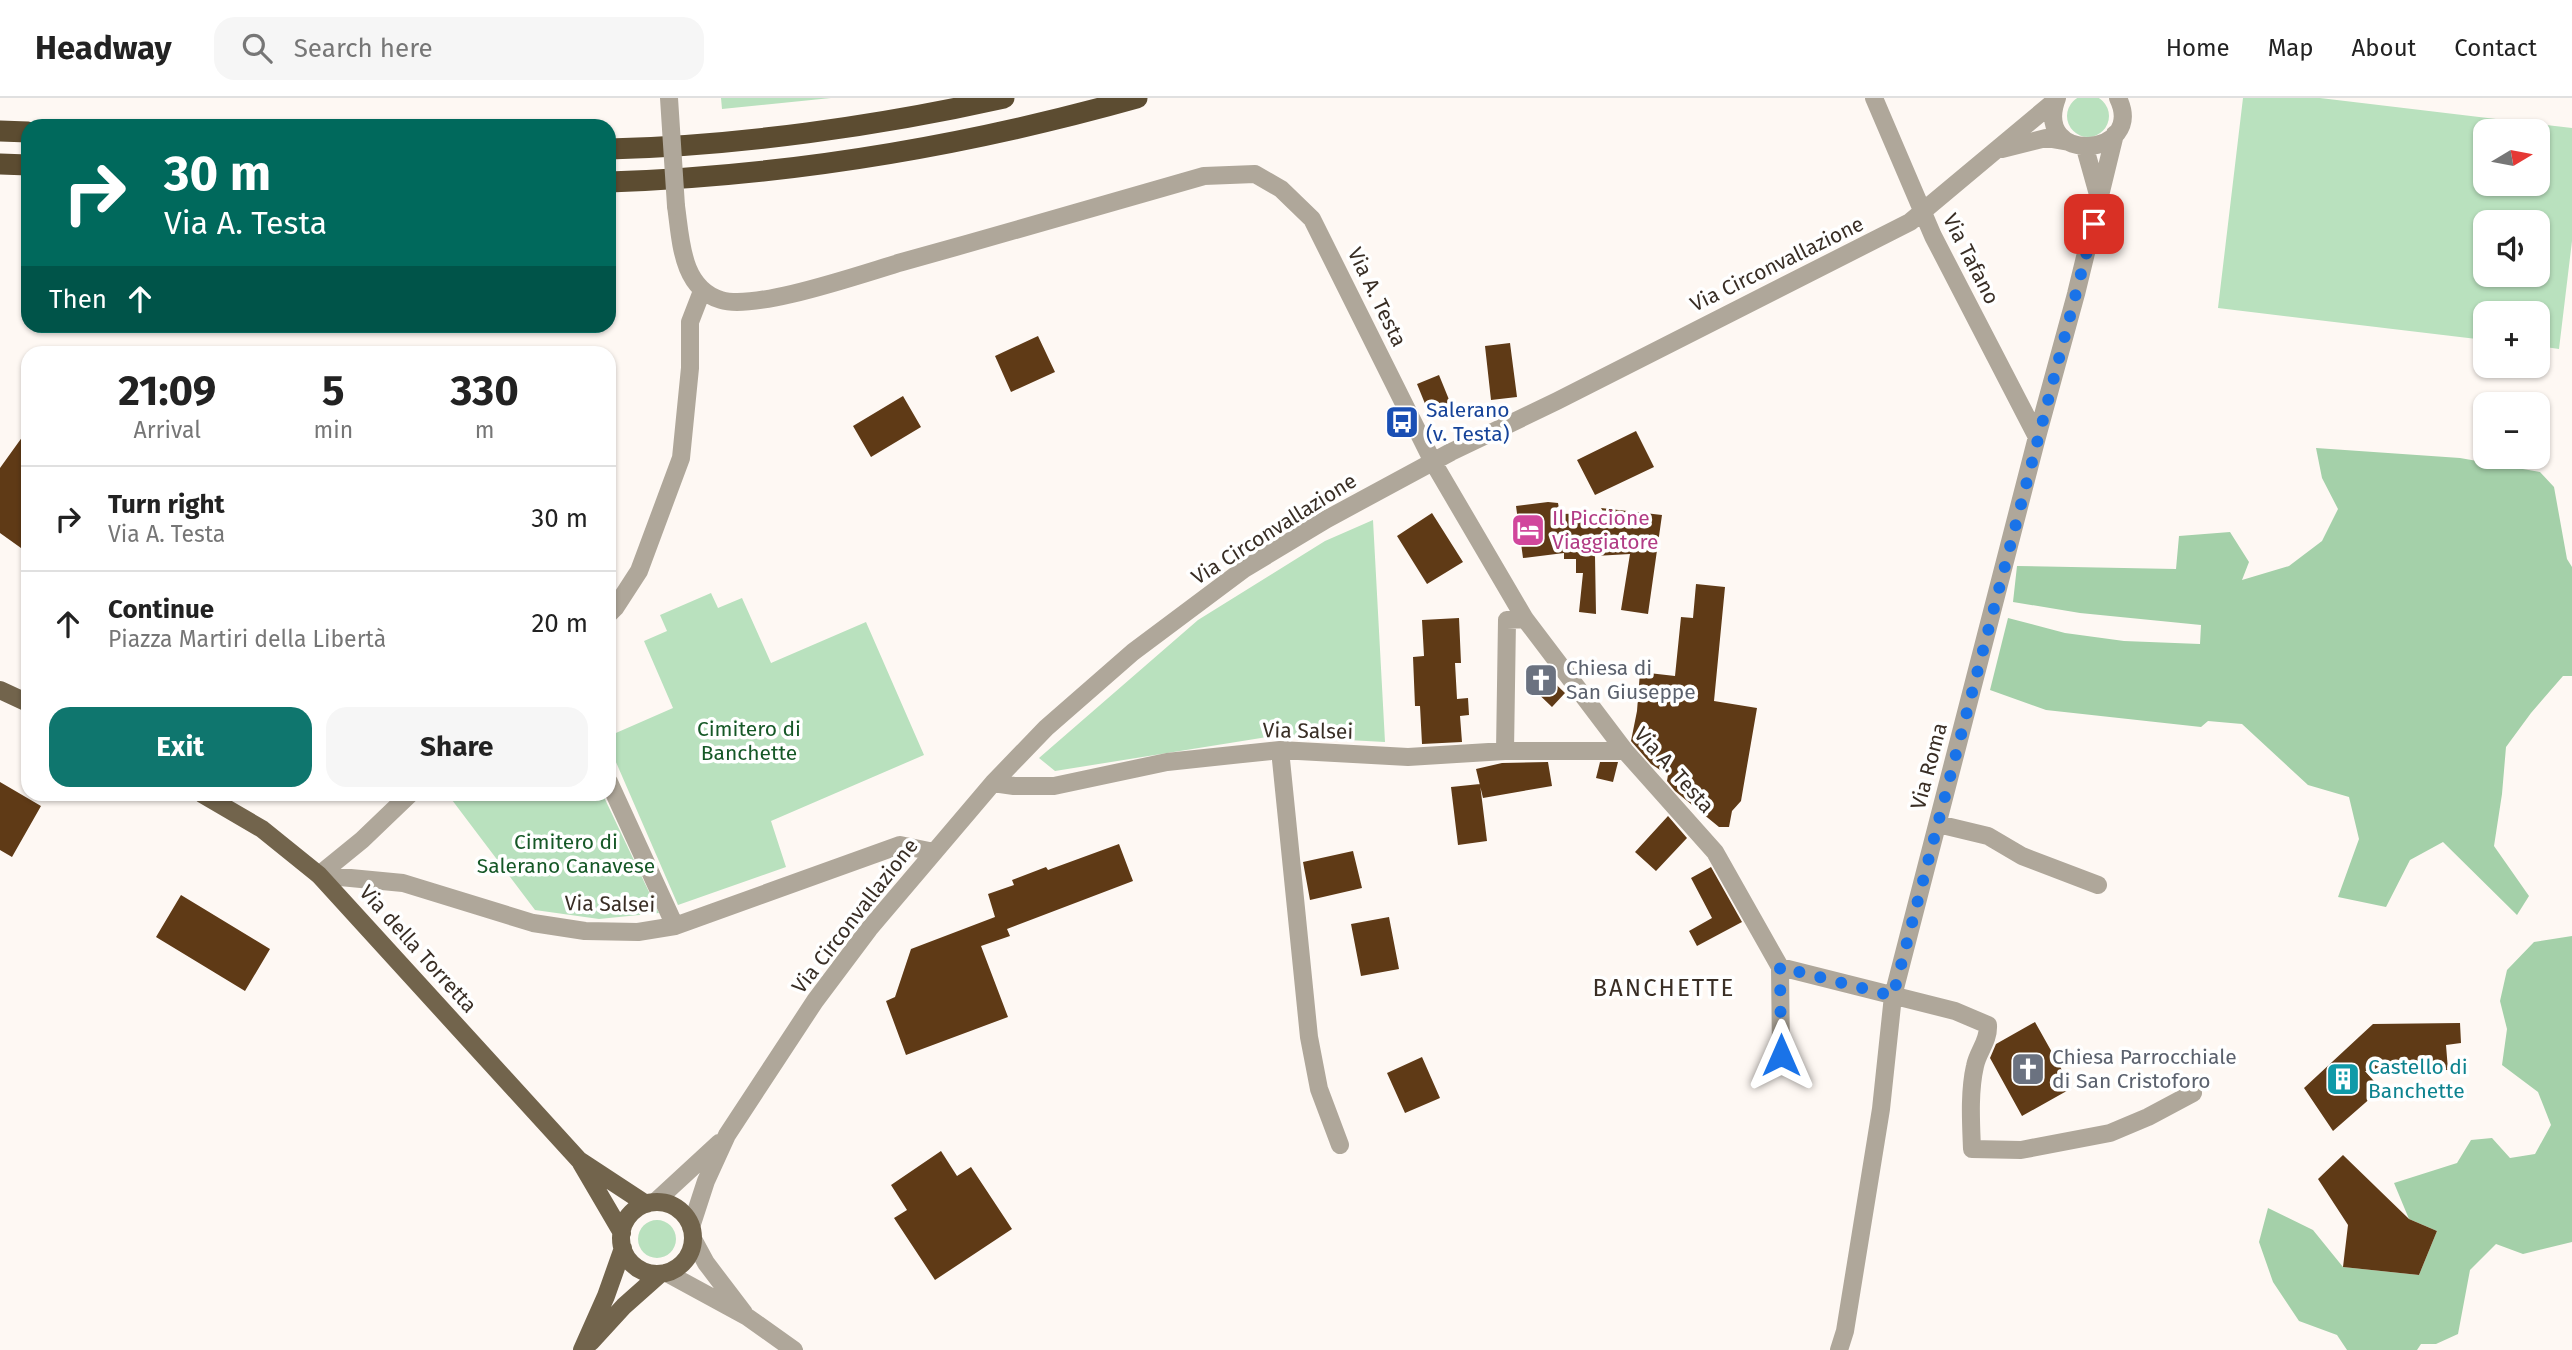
<!DOCTYPE html>
<html lang="en">
<head>
<meta charset="utf-8">
<style>
  body { margin:0; font-family:"Fira Sans",sans-serif; background:#f6f6f6; color:#222; height:100vh; display:flex; flex-direction:column; font-size:26px; white-space:nowrap }
  * { box-sizing:border-box; margin:0 }
  p { font-size:23px; color:#767676 }
  .icon { flex:none; width:38px; height:38px; fill:none; stroke:currentColor; stroke-width:2; stroke-linecap:round; stroke-linejoin:round }
  .map { position:relative; flex:1; overflow:hidden }
  .drawer { position:absolute; left:21px; top:248px; width:595px; height:455px; display:flex; flex-direction:column; background:#fff; border-radius:21px; box-shadow:0 2px 5px #0004 }
  .drawer>* { flex:none }
  .top-card { position:absolute; left:21px; top:21px; width:595px; height:214px; border-radius:21px; box-shadow:0 2px 5px #0004; background:#00695c; color:#fff; overflow:hidden }
  .needle { width:46px; rotate:80deg }
  .controls { position:absolute; left:2473px; top:21px; display:grid; gap:14px }
  .controls a { display:grid; place-items:center; width:77px; height:77px; border-radius:14px; background:#fff; box-shadow:0 2px 5px #0004; font-size:35px }
  .pin { position:absolute; display:grid; place-items:center; width:60px; height:60px; color:#fff; margin:-30px; border-radius:14px; box-shadow:0 4px 10px #0006 }
  .me { position:absolute; width:77px; margin:-38px; rotate:0deg; stroke-linejoin:round; filter:drop-shadow(0 0 5px #0008) }
  .turn { display:flex; align-items:center; gap:24px; height:147px; padding:0 28px; font-size:32px }
  .turn .icon { width:91px; height:91px; stroke-width:2.5 }
  .turn b { display:block; font-size:49px; line-height:60px }
  .then { display:flex; align-items:center; height:66px; padding:0 28px; background:#0003; gap:14px; font-size:26px }
  .eta { display:flex; justify-content:space-evenly; align-items:center; height:119px; text-align:center }
  .eta b { font-size:42px; font-weight:700; line-height:49px }
  .cta { display:flex; gap:14px; margin-top:auto; padding:14px 28px }
  .cta a { flex:1; height:80px; border-radius:21px; background:#0f766e; color:#fff; font-size:28px; font-weight:700; line-height:80px; text-align:center }
  .cta a+a { background:#f6f6f6; color:#222 }
  ul { padding:0; list-style:none }
  li { display:flex; align-items:center; gap:21px; height:105px; padding:0 28px; border-top:2px solid #e0e0e0 }
  li div { flex:1 }
  li b { display:block; font-size:26px }
  li em { font-style:normal }
  header { display:flex; align-items:center; gap:42px; box-sizing:border-box; height:98px; padding:0 35px; background:#fff; border-bottom:2px solid #e0e0e0 }
  header strong { font-size:33px }
  nav { display:flex; gap:38px; margin-inline-start:auto; font-size:24px }
  .search { width:490px; height:63px; background:#f6f6f6; display:flex; align-items:center; gap:18px; box-sizing:border-box; padding:0 24px; border-radius:21px; color:#767676; font-size:26px }
  .map>svg:first-child { display:block }
  .green { fill:#b9e1be; fill-rule:evenodd }
  .forest { fill:#a4d0a9 }
  .building { fill:#5f3a16 }
  .lines { fill:none; stroke-linecap:round; stroke-linejoin:round }
  .minor { stroke:#afa79a; stroke-width:18 }
  .major { stroke:#72644c; stroke-width:18 }
  .highway { stroke:#5c4c31; stroke-width:21 }
  .minor-bridge { stroke:#afa79a; stroke-width:18 }
  .route { stroke:#1a73e8; stroke-width:12; stroke-dasharray:0 21.6 }
  .labels { text-anchor:middle; stroke-width:7; stroke-linejoin:round; paint-order:stroke }
  .street-label { font-size:21px; fill:#392e25; stroke:#fff }
  .transit-label { font-size:21px; fill:#164399; stroke:#fff; text-anchor:start }
  .hotel-label { font-size:21px; fill:#b23c85; stroke:#fff; text-anchor:start }
  .worship-label { font-size:21px; fill:#5b616d; stroke:#fff; text-anchor:start }
  .park-label { font-size:21px; fill:#165827; stroke:#fff }
  .culture-label { font-size:21px; fill:#0d838f; stroke:#fff; text-anchor:start }
  .quarter-label { font-size:24px; letter-spacing:2px; fill:#392e25; stroke:#fff }
</style>
</head>
<body>
<header>
<strong>Headway</strong>
<div class="search"><svg class="icon" aria-label="search" viewBox="0 0 24 24"><circle cx="10" cy="10" r="6"/><path d="M15 15l6 6"/></svg>Search here</div>
<nav><a>Home</a><a>Map</a><a>About</a><a>Contact</a></nav>
</header>
<div class="map">
<svg width="2572" height="1252" viewBox="0 0 2572 1252">
  <rect width="100%" height="100%" fill="#fef8f3"/>
  <path class="green" d="M2067 18a21 21 0 1 1 42 0a21 21 0 1 1-42 0Z
    M721,0H831L722,11Z
    M2243,0H2320L2572,30V143L2559,251L2538,248V215H2485V242L2218,210ZM2538,33V86H2485V33ZM2538,124V177H2485V124Z
    M1373,422L1385,644L1273,638L1055,673L1039,660L1198,522L1325,443Z
    M711,495L718,510L742,500L771,565L866,524L924,657L771,723L786,769L678,807L609,648V638L673,610L644,543L667,533L660,517Z
    M452,696L603,697L659,815L599,821L535,812L449,698Z
    M638 1141a19 19 0 1 1 38 0a19 19 0 1 1-38 0Z"/>
  <path class="forest" d="M2316,350L2460,360L2540,374L2554,389L2567,461L2572,469V578H2563L2531,615L2506,649L2502,696L2494,748L2529,798L2517,817L2443,744L2410,762L2386,809L2338,799L2359,741L2349,699L2308,687L2242,626L2208,623L2201,629L2046,612L1990,592L2008,520L2065,535L2124,543L2200,546L2201,527L2080,515L2013,504L2017,468L2176,471L2179,438L2230,434L2249,464L2242,482L2289,468L2322,443L2338,411L2322,380Z
    M2572,838V1144L2523,1156L2496,1146L2470,1172L2458,1236L2436,1246H2421L2417,1252H2347L2337,1237L2299,1223L2273,1184L2259,1144L2268,1110L2313,1132L2343,1169L2419,1177L2437,1133L2409,1121L2394,1085L2457,1065L2471,1042L2492,1040L2510,1060L2535,1056L2551,1027L2538,994L2502,967L2507,931L2500,903L2507,872L2534,844Z"/>
  <path class="building" d="M1038,238L1055,274L1011,294L995,258Z
    M1510,245L1517,299L1491,302L1485,248Z
    M1439,277L1452,309L1430,318L1417,286Z
    M903,298L921,329L871,359L853,328Z
    M28,331V455L0,435V370Z
    M1636,333L1654,369L1595,397L1577,362Z
    M1548,404L1558,405L1560,416L1604,415L1601,410L1662,417L1648,516L1621,512L1630,456L1595,458L1596,516L1579,514L1583,475H1576V461H1564V455L1523,460L1516,408Z
    M1432,415L1463,464L1427,486L1397,438Z
    M1696,486L1725,489L1714,603L1757,610L1741,703L1732,713L1729,729H1719L1675,693L1667,683L1668,677L1651,666L1631,643L1637,613L1640,574L1675,578L1681,519L1693,520Z
    M1459,520L1461,565H1455L1457,601L1468,600L1469,617L1460,618L1462,644L1422,646L1420,608H1415L1413,559L1424,558L1422,522Z
    M1540,571L1565,595L1552,609L1527,585Z
    M1548,664L1552,688L1483,700L1476,671L1502,665Z
    M1600,664H1618L1613,684L1596,680Z
    M0,684L41,708L12,759L0,752Z
    M1480,686L1487,743L1458,747L1451,689Z
    M1668,718L1687,740L1656,773L1635,754Z
    M1119,746L1133,783L1007,831L1010,838L981,848L1008,919L906,957L886,903L895,899L911,851L995,819L988,796L1014,787L1012,782L1046,769L1048,772Z
    M1353,753L1362,790L1310,802L1303,764Z
    M1711,769L1742,824L1697,848L1689,833L1712,820L1691,780Z
    M181,797L270,851L245,893L156,839Z
    M1389,819L1399,871L1361,878L1351,826Z
    M2035,924L2072,990L2022,1018L1990,960L1996,946Z
    M2460,925L2461,945L2446,947L2448,972L2365,973L2381,991L2333,1033L2304,990L2373,926Z
    M1422,959L1440,1000L1405,1015L1387,975Z
    M941,1053L957,1078L971,1069L1012,1131L935,1182L894,1120L907,1112L891,1087Z
    M2343,1057L2409,1121L2437,1133L2419,1177L2343,1169L2348,1127L2318,1081Z"/>
  <g class="lines">
    <path class="minor" d="M1874,0L1933,138L2037,339
      M2057,0C2031,68 2147,60 2118,0
      M2085,50L2099,100
      M2002,51L2046,40L2069,44
      M676,108C681,142 681,190 721,202C756,213 864,175 902,164C1003,136 1104,107 1204,78L1255,76L1281,91L1312,121L1433,364L1525,521L1625,653L1715,754L1780,869L1955,913L1988,927C1989,943 1978,953 1975,968C1969,994 1971,1025 1972,1051L2021,1052L2110,1035L2148,1019L2193,995
      M609,516L615,510L639,473L681,360L690,270V224L702,193
      M1280,652L1309,939L1319,991L1340,1047
      M1505,653L1507,522L1525,521
      M609,684L675,828
      M993,685L1014,688H1054L1167,664L1280,652L1408,659L1505,653H1625
      M1938,726L1988,738L2022,758L2098,787
      M319,777L403,785L533,825L585,833L638,834L675,828L900,747L934,754
      M319,777L362,742L410,696
      M1780,869L1781,957
      M655,1104L719,1045
      M691,1129L706,1083L727,1037L815,903L869,831L993,685L1046,630L1133,554L1244,471L1327,421L1451,354L1557,303L1910,124L2056,2
      M693,1141L706,1165L744,1215
      M667,1175L746,1218L794,1252
      M1839,1252L1845,1233L1881,1011L1893,898L2037,339L2076,196L2115,36"/>
    <path class="major" d="M0,592L28,605
      M202,696L262,731L319,777L579,1062L646,1106
      M581,1065L622,1135
      M621 1140a36 36 0 1 1 72 0a36 36 0 1 1-72 0Z
      M591,1244L624,1208L660,1176
      M582,1252L606,1198L623,1150"/>
    <path class="highway" d="M0,33L28,34
      M609,51C737,48 879,28 1004,0
      M0,66L28,67
      M609,84C787,78 966,48 1137,0"/>
    <path class="minor-bridge" d="M669,0L676,108"/>
  </g>
  <g class="lines">
    <path class="route" d="M1781,957L1780,869L1893,898L2094,126"/>
  </g>
  <defs>
    <g id="bus-square" transform="scale(1.75)"><rect x="-9" y="-9" width="18" height="18" rx="4" fill="#1a4fb4" stroke="#fff"/><path d="M-5-6H5V4H4V6H2V4H-2V6H-4V4H-5ZM-3.5-4V0h7V-4ZM-3.5 1.2v1.5H-2V1.2ZM2 1.2v1.5H3.5V1.2Z" fill="#fff"/></g>
    <g id="hotel-square" transform="scale(1.75)"><rect x="-9" y="-9" width="18" height="18" rx="4" fill="#d1479c" stroke="#fff"/><path d="M-6-4.5h1.5V1H6V5H4.5V3h-9V5H-6ZM-4 0a1.8 1.8 0 1 1 3.6 0ZM.5 0V-2.5h3Q6-2.5 6 0Z" fill="#fff"/></g>
    <g id="church-square" transform="scale(1.75)"><rect x="-9" y="-9" width="18" height="18" rx="4" fill="#6b7280" stroke="#fff"/><path d="M-1.2-6h2.4v3.5h3.3v2.4h-3.3V6h-2.4V-.1h-3.3v-2.4h3.3Z" fill="#fff"/></g>
    <g id="building-square" transform="scale(1.75)"><rect x="-9" y="-9" width="18" height="18" rx="4" fill="#0f9aa8" stroke="#fff"/><path d="M-4-6H4V6H1V3H-1V6H-4ZM-2.5-4.3h1.7v1.8h-1.7ZM.8-4.3h1.7v1.8H.8ZM-2.5-1h1.7V.8h-1.7ZM.8-1h1.7V.8H.8Z" fill="#fff"/></g>
  </defs>
  <g fill-rule="evenodd">
    <use href="#bus-square" x="1402" y="324"/>
    <use href="#hotel-square" x="1528" y="432"/>
    <use href="#church-square" x="1541" y="582"/>
    <use href="#church-square" x="2028" y="971"/>
    <use href="#building-square" x="2343" y="981"/>
  </g>
  <g class="labels">
    <g class="street-label">
      <text transform="translate(1971 161) rotate(63)" y="7">Via Tafano</text>
      <text transform="translate(1777 166) rotate(-26)" y="7">Via Circonvallazione</text>
      <text transform="translate(1377 199) rotate(64)" y="7">Via A. Testa</text>
      <text transform="translate(1274 431) rotate(-32)" y="7">Via Circonvallazione</text>
      <text transform="translate(1308 633) rotate(1)" y="7">Via Salsei</text>
      <text transform="translate(1929 668) rotate(-75)" y="7">Via Roma</text>
      <text transform="translate(1674 672) rotate(48)" y="7">Via A. Testa</text>
      <text transform="translate(610 806) rotate(1)" y="7">Via Salsei</text>
      <text transform="translate(855 818) rotate(-52)" y="7">Via Circonvallazione</text>
      <text transform="translate(418 851) rotate(48)" y="7">Via della Torretta</text>
    </g>
    <g class="transit-label">
      <text x="1426" y="319">Salerano<tspan x="1426" dy="24">(v. Testa)</tspan></text>
    </g>
    <g class="hotel-label">
      <text x="1552" y="427">Il Piccione<tspan x="1552" dy="24">Viaggiatore</tspan></text>
    </g>
    <g class="worship-label">
      <text x="1566" y="577">Chiesa di<tspan x="1566" dy="24">San Giuseppe</tspan></text>
      <text x="2052" y="966">Chiesa Parrocchiale<tspan x="2052" dy="24">di San Cristoforo</tspan></text>
    </g>
    <g class="park-label">
      <text x="749" y="638">Cimitero di<tspan x="749" dy="24">Banchette</tspan></text>
      <text x="566" y="751">Cimitero di<tspan x="566" dy="24">Salerano Canavese</tspan></text>
    </g>
    <g class="culture-label">
      <text x="2368" y="976">Castello di<tspan x="2368" dy="24">Banchette</tspan></text>
    </g>
    <g class="quarter-label">
      <text x="1664" y="898">BANCHETTE</text>
    </g>
  </g>
</svg>
<div class="controls">
<a><svg class="needle" viewBox="-14 -14 28 28"><path d="M0-13l5 13h-10z" fill="#e53935"/><path d="M0 13l5-13h-10z" fill="#767676"/></svg></a>
<a><svg class="icon" aria-label="sound" viewBox="0 0 24 24"><path d="M4 9h4l5-4v14l-5-4H4zM17 9q2 3 0 6"/></svg></a>
<a>+</a>
<a>−</a>
</div>
<div class="pin" style="left:2094px;top:126px;background:#d93025"><svg class="icon" aria-label="arrive" viewBox="0 0 24 24"><path d="M6 21V4h12l-3 4 3 4H6"/></svg></div>
<svg class="me" style="left:1781px;top:957px" viewBox="-20 -20 40 40"><path d="M0-17L14 15 0 8-14 15z" fill="#1a73e8" stroke="#fff" stroke-width="4"/></svg>
<div class="top-card">
<div class="turn"><svg class="icon" aria-label="right" viewBox="0 0 24 24"><path d="M7 20v-9h11M14 6l5 5-5 5"/></svg><div><b>30 m</b>Via A. Testa</div></div>
<div class="then">Then<svg class="icon" aria-label="ahead" viewBox="0 0 24 24"><path d="M12 20V5M6 11l6-6 6 6"/></svg></div>
</div>
<section class="drawer">
<div class="eta">
<div><b>21:09</b><p>Arrival</p></div>
<div><b>5</b><p>min</p></div>
<div><b>330</b><p>m</p></div>
</div>
<ul>
<li><svg class="icon" aria-label="right" viewBox="0 0 24 24"><path d="M7 20v-9h11M14 6l5 5-5 5"/></svg><div><b>Turn right</b><p>Via A. Testa</p></div><em>30 m</em></li>
<li><svg class="icon" aria-label="ahead" viewBox="0 0 24 24"><path d="M12 20V5M6 11l6-6 6 6"/></svg><div><b>Continue</b><p>Piazza Martiri della Libertà</p></div><em>20 m</em></li>
</ul>
<div class="cta"><a>Exit</a><a>Share</a></div>
</section>
</div>
</body>
</html>
